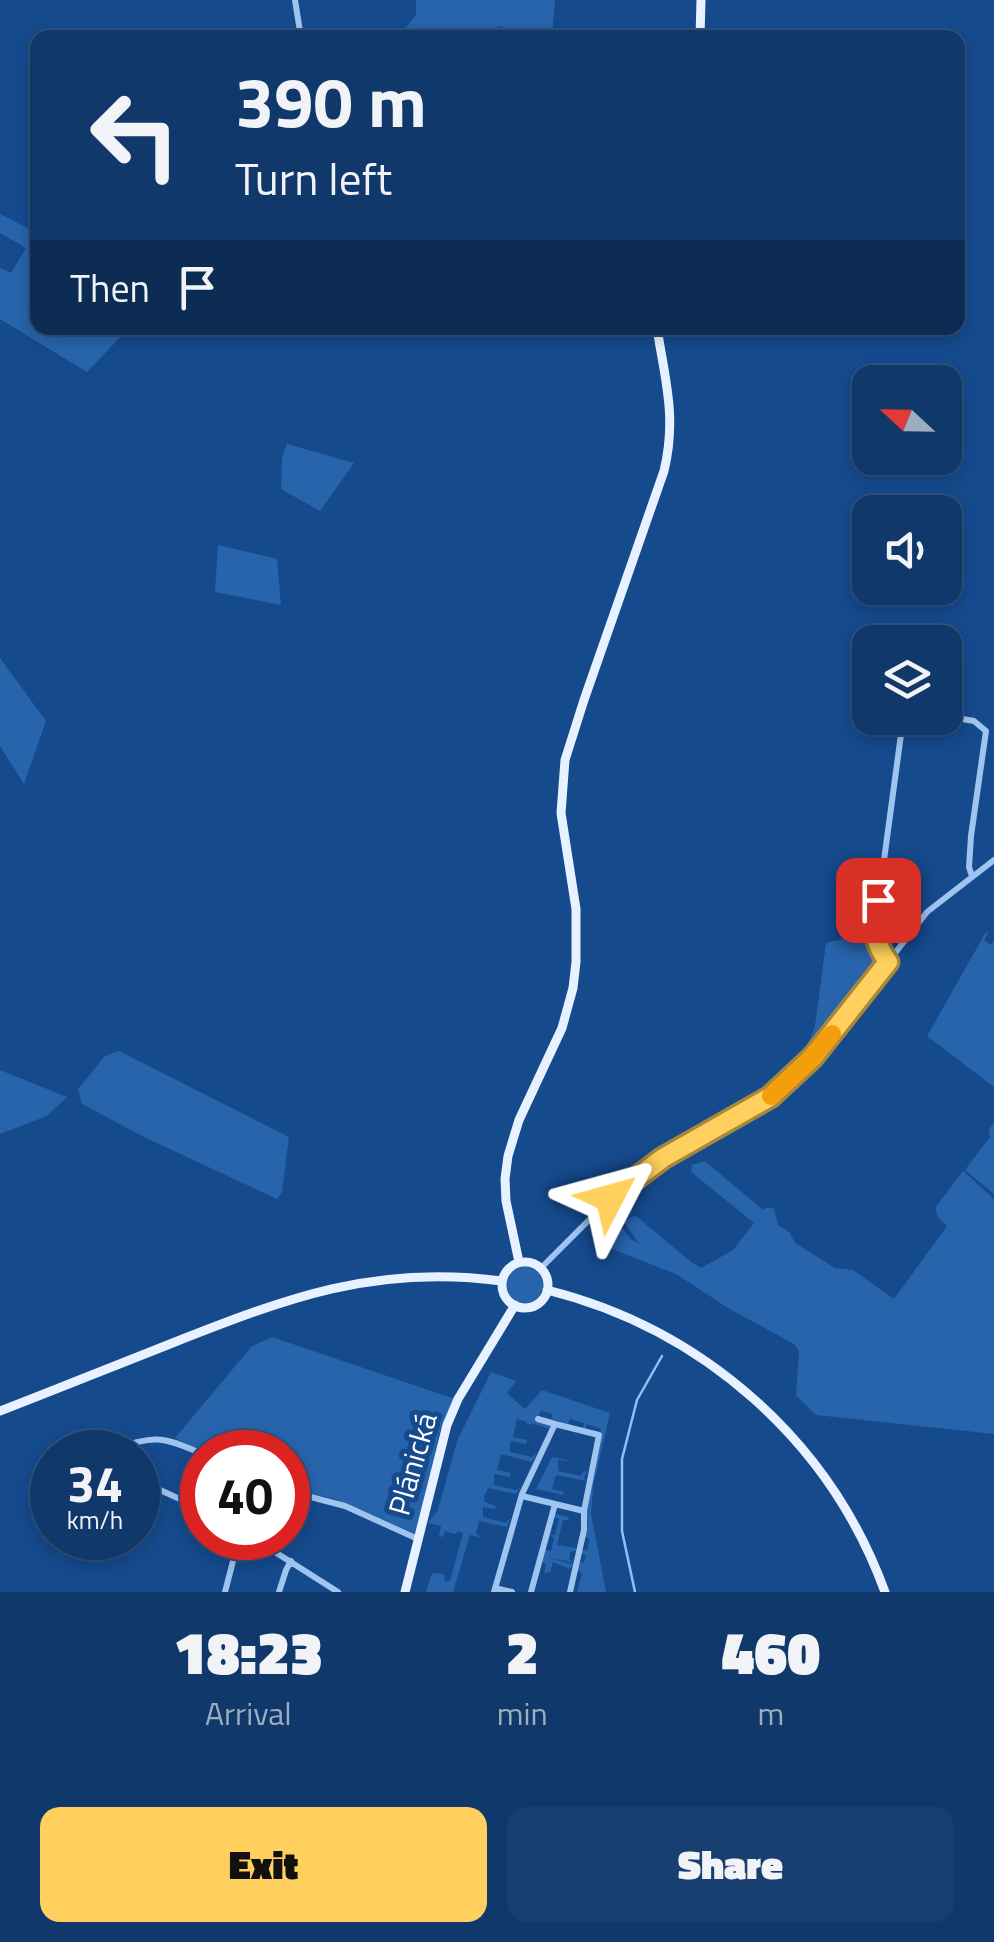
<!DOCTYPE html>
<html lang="en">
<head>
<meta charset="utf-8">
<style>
  body { margin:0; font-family:"Titillium Web",sans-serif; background:#193f70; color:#f1f3f6; height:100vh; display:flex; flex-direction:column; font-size:38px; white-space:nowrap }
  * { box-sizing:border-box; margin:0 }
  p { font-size:32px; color:#9cacc1 }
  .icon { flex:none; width:55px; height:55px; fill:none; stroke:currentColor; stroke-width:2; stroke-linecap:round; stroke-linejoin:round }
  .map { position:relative; height:1592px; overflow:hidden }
  .sheet { display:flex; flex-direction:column; background:#10386a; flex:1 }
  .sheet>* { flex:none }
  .top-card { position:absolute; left:30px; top:30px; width:935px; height:305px; border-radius:20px; box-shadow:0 5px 15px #0003,0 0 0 2px #30527e; background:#10386a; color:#f1f3f6; overflow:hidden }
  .needle { width:65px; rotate:292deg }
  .fabs { position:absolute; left:852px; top:365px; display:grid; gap:20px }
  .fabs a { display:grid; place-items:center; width:110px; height:110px; border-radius:20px; background:#10386a; box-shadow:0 5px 15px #0003,0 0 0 2px #30527e; font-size:50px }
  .speed { position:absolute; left:30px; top:1430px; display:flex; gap:20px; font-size:50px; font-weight:700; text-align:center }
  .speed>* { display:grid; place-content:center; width:130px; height:130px; border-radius:50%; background:#10386a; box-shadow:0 5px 15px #0003,0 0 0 2px #30527e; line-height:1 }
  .speed small { font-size:25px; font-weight:400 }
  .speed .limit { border:15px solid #d22; background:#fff; color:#111 }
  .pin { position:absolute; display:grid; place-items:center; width:85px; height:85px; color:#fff; margin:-42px; border-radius:20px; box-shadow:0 5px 15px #0006 }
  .me { position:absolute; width:110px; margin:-55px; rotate:51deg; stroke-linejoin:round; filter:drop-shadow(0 0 8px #0008) }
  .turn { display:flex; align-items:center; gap:35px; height:210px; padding:0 40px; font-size:45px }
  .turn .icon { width:130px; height:130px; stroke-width:2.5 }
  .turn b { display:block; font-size:70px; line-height:85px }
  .then { display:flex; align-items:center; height:95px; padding:0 40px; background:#0003; gap:20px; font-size:38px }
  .eta { display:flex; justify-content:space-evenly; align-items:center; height:170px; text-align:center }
  .eta b { font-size:60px; font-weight:800; line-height:70px }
  .cta { display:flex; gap:20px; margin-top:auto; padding:20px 40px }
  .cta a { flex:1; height:115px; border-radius:20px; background:#ffd05d; color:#111; font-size:40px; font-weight:800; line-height:115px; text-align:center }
  .cta a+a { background:#193f70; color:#f1f3f6 }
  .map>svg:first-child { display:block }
  .green { fill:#2764ab }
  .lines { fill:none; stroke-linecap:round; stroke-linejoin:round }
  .stream { stroke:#91bff3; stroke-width:2.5 }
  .minor { stroke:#9fc4f0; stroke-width:6 }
  .major { stroke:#e7f1ff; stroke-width:9 }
  .route-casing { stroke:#a6873c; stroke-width:25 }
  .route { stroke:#ffd05d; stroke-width:18 }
  .slow { stroke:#f59e0b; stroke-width:18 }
  .labels { text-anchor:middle; stroke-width:10; stroke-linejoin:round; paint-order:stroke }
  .street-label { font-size:30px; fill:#fff; stroke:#154a8d }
</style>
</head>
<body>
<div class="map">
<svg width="994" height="1592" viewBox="0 0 994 1592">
  <rect width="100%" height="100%" fill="#154a8d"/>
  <path class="green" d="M416,0H555L552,37L498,26L492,37H398L416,15Z
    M0,214L37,233L38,328H129L87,372L0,319V268L11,273L26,248L0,233Z
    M287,444L354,463L320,511L281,489L282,458Z
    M218,545L277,559L281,605L215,592Z
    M0,658L46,721L24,784L0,746Z
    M986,932L988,933L984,940L991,945L994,941V1087L927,1036Z
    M844,939L869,941L878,950L880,965L816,1050L809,1041L815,1026L826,943Z
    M119,1051L289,1137L282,1192L277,1199L146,1138L82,1104L78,1089L105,1056Z
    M0,1070L67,1097L47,1116L0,1134Z
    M994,1123V1194L965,1170L990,1137L989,1129Z
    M705,1161L763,1210L767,1207L774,1209L778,1225L790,1233L795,1243L835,1268L853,1270L894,1299L947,1226L938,1217L935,1208L963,1171L994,1199V1434L816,1415L796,1395L799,1351L794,1344L728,1308L676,1274L607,1247L622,1228L631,1239L639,1244L624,1222L631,1217L636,1216L691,1262L701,1268L733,1250L754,1223L691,1172L692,1165Z
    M507 1285a18 18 0 1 1 36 0a18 18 0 1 1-36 0Z
    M272,1337L455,1399L440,1431L416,1534L335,1499L288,1488V1452H206L175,1438L252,1346Z
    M491,1372L516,1381L507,1393L525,1409L542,1390L610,1413L593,1487L591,1514L606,1592H577L582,1573L578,1571L579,1562L584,1563L586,1556L581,1553L582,1550H587L590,1539L585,1537L588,1525L586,1517L601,1429L587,1424L585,1429L583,1428L584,1423L570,1419L568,1424L552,1419V1414L541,1411L537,1420L550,1425L549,1429L532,1423L531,1425L527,1424V1422L517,1419L513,1437L527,1440L526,1444L510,1441V1452L532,1457L537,1453L532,1462L501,1454L497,1470L511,1473L510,1477L494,1474V1485L517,1490L521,1486L516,1494L488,1488L484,1497L485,1502L496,1506L495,1509L483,1507V1517L506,1523L510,1518L507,1527L479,1521L476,1534L483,1538L470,1535L453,1592H426L432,1573L444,1574L445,1581H450L463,1533L458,1531L455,1534L445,1531L443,1537L439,1536L441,1526L428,1523L438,1510L457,1441Z
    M552,1457L572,1461L558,1460V1471L581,1476L583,1471L587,1472L584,1477L586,1481L556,1475L552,1489L564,1492L563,1495L536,1489Z
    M555,1514L569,1517L568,1520H563L557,1545L576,1548V1551H571L569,1559L573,1562L547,1558L573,1564L570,1569L553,1562L550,1572L544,1573L546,1564L541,1562L542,1558H544L542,1557L545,1550L551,1551L554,1538L550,1535H555L559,1519L554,1517Z"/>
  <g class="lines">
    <path class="stream" d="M635,1592L622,1531V1459L637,1400L662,1356"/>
    <path class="minor" d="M295,0L301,38
      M945,716L974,721L986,731L971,836L969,867L972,876
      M889,962L880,950L874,934L902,727L911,718H919
      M541,1268L602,1207L636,1176L672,1152L769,1097L792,1077L825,1043L927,912L994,860
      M555,1424L599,1435L584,1511
      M106,1452C152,1437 157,1433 202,1454
      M138,1480L202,1509
      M288,1491L345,1506L418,1539
      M522,1496L584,1511V1530L570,1592
      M253,1538L338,1592
      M495,1588L512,1592
      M225,1592L239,1538
      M279,1592L286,1570L291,1561
      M494,1592L522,1494L555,1424L538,1419
      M531,1592L555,1504"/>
    <path class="major" d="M700,38L701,0
      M519,1262L506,1201L505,1179L508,1156L519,1120L562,1028L573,988L576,962V909L561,813L565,760L584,700L664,471C677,417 665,380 657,328
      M502 1285a23 23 0 1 1 46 0a23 23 0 1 1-46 0Z
      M547,1290C703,1329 830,1441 885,1592
      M0,1411C57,1389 114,1366 170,1344C287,1298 374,1264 502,1281
      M405,1592L447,1425L458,1399L515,1305"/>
  </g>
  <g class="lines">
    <g class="route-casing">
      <path id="route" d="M610,1198L663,1158L770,1097L813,1057L888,962C871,938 875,928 878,900"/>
    </g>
    <use href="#route" class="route"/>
    <path class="slow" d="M771,1096L806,1064L832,1034"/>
  </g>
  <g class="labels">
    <g class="street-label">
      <text transform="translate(413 1464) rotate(-74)" y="10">Plánická</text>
    </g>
  </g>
</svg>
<div class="fabs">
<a><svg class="needle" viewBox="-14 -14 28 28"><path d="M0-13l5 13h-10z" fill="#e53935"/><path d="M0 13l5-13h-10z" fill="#9cacc1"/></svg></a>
<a><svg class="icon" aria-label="sound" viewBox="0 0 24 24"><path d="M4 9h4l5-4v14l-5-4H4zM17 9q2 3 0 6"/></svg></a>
<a><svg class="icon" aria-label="layers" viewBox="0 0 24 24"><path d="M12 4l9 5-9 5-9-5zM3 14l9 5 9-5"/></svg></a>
</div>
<div class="speed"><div>34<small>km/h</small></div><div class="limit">40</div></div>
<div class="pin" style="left:878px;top:900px;background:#d93025"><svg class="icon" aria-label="arrive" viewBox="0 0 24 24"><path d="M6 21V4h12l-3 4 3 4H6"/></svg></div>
<svg class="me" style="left:610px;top:1198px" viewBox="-20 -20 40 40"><path d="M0-17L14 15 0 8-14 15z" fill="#ffd05d" stroke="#fff" stroke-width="4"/></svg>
<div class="top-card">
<div class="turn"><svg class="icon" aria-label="left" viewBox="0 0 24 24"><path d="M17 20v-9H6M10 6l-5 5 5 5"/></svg><div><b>390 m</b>Turn left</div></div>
<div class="then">Then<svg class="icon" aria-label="arrive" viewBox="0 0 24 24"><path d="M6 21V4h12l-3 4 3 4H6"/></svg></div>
</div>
</div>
<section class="sheet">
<div class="eta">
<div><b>18:23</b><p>Arrival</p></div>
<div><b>2</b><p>min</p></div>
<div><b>460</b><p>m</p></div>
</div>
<div class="cta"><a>Exit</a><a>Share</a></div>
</section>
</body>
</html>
